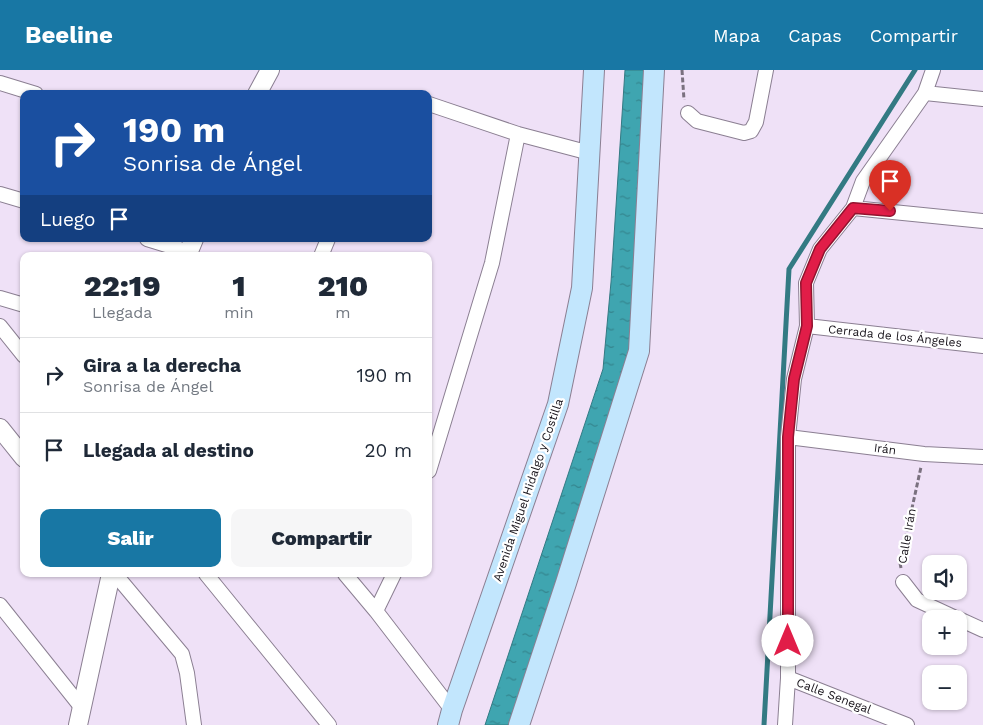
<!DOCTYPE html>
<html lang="es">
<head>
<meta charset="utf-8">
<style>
  body { margin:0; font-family:"Work Sans",sans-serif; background:#f6f6f7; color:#1f2937; height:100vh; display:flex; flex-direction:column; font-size:19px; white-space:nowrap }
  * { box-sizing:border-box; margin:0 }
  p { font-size:16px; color:#747a83 }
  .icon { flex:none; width:28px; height:28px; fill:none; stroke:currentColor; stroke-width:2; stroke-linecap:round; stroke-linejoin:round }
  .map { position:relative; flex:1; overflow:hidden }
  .drawer { position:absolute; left:20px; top:182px; width:412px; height:325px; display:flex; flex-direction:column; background:#fff; border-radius:10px; box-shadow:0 1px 4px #0004 }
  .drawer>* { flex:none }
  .top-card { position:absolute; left:20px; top:20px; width:412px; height:152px; border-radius:10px; box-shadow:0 1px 4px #0004; background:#1a4fa0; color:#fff; overflow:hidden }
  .buttons { position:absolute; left:922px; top:485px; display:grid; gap:10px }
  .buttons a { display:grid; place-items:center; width:45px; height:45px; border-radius:10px; background:#fff; box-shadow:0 1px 4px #0004; font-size:25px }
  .pin { position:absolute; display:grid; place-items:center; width:42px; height:42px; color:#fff; margin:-51px -21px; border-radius:50% 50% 50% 0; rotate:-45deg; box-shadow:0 0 5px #0007 }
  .pin .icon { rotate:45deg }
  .me { position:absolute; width:55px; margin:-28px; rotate:0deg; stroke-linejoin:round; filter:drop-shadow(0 0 4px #0008) }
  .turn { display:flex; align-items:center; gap:18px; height:105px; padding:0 20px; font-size:22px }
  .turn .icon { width:65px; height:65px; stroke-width:2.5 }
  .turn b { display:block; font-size:35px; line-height:42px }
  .then { display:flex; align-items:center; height:48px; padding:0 20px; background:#0003; gap:10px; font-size:19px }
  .eta { display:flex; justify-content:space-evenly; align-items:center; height:85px; text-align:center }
  .eta b { font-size:30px; font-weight:800; line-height:35px }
  .primary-button { display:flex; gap:10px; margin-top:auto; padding:10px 20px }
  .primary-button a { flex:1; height:58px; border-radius:10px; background:#1877a4; color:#fff; font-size:20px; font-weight:800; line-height:58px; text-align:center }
  .primary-button a+a { background:#f6f6f7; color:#1f2937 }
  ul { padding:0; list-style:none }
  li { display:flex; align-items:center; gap:15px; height:75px; padding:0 20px; border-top:1px solid #e0e1e3 }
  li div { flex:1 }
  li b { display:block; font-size:19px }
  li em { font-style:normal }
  header { display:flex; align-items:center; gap:30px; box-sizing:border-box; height:70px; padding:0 25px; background:#1877a4; color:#fff }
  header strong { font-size:24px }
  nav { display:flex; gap:28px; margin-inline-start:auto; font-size:18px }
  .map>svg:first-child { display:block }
  .water { fill:url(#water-ripples); stroke:#337a83 }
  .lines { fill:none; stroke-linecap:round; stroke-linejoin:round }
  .stream { stroke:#337a83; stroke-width:5 }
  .minor-casing { stroke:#8b7f92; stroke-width:16 }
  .tertiary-casing { stroke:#8b7f92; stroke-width:20 }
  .secondary-casing { stroke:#8b7f92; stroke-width:22 }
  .path { stroke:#7a717f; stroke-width:3; stroke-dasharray:5 2.5; stroke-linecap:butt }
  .minor { stroke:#fff; stroke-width:14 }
  .tertiary { stroke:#fff; stroke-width:18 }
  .secondary { stroke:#c2e6fd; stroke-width:20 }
  .route-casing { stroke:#92132f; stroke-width:12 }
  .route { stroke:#e11d48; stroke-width:9 }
  .labels { text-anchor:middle; stroke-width:4.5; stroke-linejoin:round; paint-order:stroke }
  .street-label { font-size:12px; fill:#18141b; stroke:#fff }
</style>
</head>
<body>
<header>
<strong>Beeline</strong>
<nav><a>Mapa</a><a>Capas</a><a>Compartir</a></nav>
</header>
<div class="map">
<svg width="983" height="655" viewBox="0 0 983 655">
  <defs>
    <pattern id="water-ripples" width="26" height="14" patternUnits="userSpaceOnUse" patternTransform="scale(1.25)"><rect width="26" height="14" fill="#3fa5b0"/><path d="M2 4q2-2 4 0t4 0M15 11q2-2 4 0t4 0" fill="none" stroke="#34858e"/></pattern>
  </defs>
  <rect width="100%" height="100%" fill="#efe1f7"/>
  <path class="water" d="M625,0H645L634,277L513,655H485L603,299L611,212Z"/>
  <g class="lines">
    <path class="stream" d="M764,655L789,199L915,0"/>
    <g class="minor-casing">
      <path id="minor" d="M0,13L36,24
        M925,23L983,29
        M429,34L518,64L590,83
        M688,43L697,51L744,63L751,61L756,52L766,0
        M0,124L24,131
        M853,138L983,151
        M147,169L189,182
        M321,186L328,169
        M0,228L24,235
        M0,256L24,286
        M807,256L983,276
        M788,367L924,384L983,387
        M429,401L492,193L518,64
        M115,504L182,584L187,603L194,655
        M206,504L329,655
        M345,504L376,541L452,640
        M903,512L917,530L958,549
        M0,535L82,638
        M376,541L394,504
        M959,549L983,560
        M788,608L907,655
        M785,655L788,608V367L794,309L807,256L806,213L820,179L853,138L863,111L925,23L933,0"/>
    </g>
    <g class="tertiary-casing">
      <path id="tertiary" d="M257,24L270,0
        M187,186L194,169
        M0,358L24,388
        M78,655L111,504"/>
    </g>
    <g class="secondary-casing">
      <path id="secondary" d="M448,655L452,640L558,334L582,218L594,0
        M519,655L566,513L639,281L654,0"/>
    </g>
    <path class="path" d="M682,0L684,30
      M901,498L900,493L921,397"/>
    <use href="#minor" class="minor"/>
    <use href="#tertiary" class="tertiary"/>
    <use href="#secondary" class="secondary"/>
  </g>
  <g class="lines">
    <g class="route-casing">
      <path id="route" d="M788,571V367L794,309L807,256L806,213L820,179L853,138L890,141"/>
    </g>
    <use href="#route" class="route"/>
  </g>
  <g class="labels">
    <g class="street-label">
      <text transform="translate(895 266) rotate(6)" y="4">Cerrada de los Ángeles</text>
      <text transform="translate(885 379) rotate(7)" y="4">Irán</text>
      <text transform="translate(528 420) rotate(-71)" y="4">Avenida Miguel Hidalgo y Costilla</text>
      <text transform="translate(907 466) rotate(-80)" y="4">Calle Irán</text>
      <text transform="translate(834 626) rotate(21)" y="4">Calle Senegal</text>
    </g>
  </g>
</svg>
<div class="buttons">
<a><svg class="icon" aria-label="sound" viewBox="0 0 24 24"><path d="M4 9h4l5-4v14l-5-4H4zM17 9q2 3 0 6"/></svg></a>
<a>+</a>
<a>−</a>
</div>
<div class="pin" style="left:890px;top:141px;background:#d93025"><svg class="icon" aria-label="arrive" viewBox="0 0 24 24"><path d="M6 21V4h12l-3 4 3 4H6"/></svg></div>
<svg class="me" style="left:788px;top:571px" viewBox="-20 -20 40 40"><circle r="19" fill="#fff"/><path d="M0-13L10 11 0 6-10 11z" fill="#e11d48"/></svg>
<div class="top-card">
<div class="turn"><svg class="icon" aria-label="right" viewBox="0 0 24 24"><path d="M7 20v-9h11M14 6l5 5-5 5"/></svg><div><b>190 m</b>Sonrisa de Ángel</div></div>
<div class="then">Luego<svg class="icon" aria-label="arrive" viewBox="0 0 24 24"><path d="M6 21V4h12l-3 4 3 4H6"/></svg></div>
</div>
<section class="drawer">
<div class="eta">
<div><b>22:19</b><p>Llegada</p></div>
<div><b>1</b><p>min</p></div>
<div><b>210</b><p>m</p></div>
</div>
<ul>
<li><svg class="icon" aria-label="right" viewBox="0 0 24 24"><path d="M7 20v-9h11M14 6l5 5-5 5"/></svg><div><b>Gira a la derecha</b><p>Sonrisa de Ángel</p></div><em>190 m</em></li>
<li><svg class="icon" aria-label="arrive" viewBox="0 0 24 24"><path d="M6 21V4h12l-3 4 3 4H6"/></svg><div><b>Llegada al destino</b></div><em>20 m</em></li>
</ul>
<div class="primary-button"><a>Salir</a><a>Compartir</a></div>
</section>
</div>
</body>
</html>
